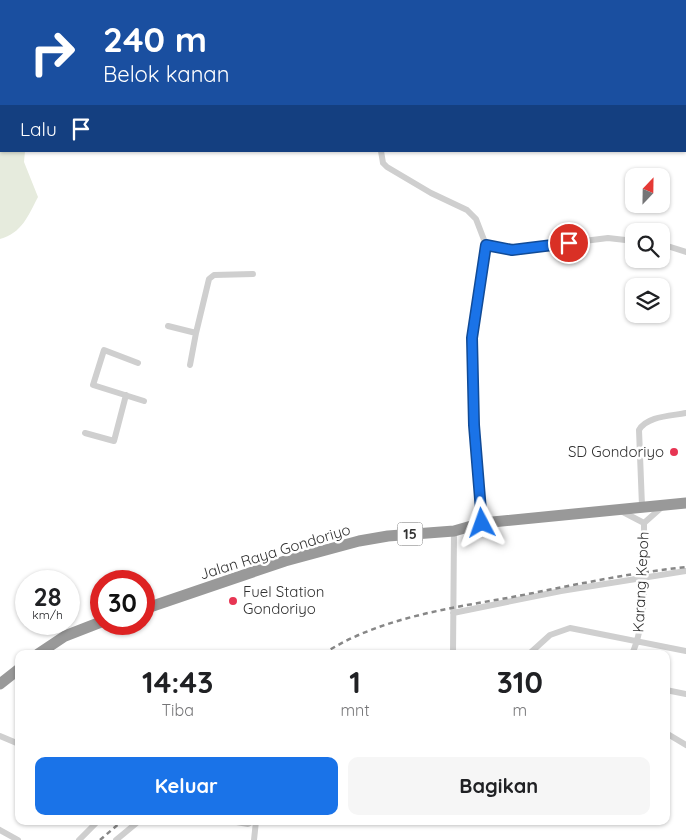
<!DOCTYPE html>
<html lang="id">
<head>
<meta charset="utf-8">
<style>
  body { margin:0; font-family:Quicksand,sans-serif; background:#f6f6f6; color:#202124; height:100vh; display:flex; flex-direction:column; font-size:19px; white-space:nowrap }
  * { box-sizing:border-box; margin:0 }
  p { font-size:16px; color:#757577 }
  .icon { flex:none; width:28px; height:28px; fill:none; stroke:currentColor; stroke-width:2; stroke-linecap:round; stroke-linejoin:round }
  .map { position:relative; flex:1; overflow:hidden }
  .panel { position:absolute; left:15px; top:650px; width:655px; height:175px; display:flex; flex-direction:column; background:#fff; border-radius:10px; box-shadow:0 1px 4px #0004 }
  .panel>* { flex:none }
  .hud { position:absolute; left:0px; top:0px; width:686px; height:152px; box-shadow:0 1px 4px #0004; background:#1a4fa0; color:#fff; overflow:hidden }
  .needle { width:32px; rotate:22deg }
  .tools { position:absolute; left:625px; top:168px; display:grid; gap:10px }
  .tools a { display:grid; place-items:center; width:45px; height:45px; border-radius:10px; background:#fff; box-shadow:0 1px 4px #0004; font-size:25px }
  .speed { position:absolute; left:15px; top:570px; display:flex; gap:10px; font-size:25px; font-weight:700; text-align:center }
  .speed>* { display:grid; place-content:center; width:65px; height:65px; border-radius:50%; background:#fff; box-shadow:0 1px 4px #0004; line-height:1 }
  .speed small { font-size:12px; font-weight:400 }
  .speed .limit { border:8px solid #d22; background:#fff; color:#111 }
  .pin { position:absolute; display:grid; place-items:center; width:42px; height:42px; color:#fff; margin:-21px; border:2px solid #fff; border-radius:50%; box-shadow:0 1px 5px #0007 }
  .me { position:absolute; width:55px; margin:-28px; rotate:356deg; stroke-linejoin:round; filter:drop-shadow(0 0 4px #0008) }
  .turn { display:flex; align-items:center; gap:18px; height:105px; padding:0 20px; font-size:22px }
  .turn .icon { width:65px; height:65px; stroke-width:2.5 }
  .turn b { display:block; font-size:35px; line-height:42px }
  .then { display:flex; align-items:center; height:48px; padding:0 20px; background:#0003; gap:10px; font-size:19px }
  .eta { display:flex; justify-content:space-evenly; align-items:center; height:85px; text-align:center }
  .eta b { font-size:30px; font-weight:800; line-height:35px }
  .primary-button { display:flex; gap:10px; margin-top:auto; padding:10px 20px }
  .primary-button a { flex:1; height:58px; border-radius:10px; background:#1a73e8; color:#fff; font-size:20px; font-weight:800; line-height:58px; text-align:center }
  .primary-button a+a { background:#f6f6f6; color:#202124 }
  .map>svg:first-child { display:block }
  .green { fill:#e6ebdd }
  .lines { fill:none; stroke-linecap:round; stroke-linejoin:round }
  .street { stroke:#cfcfcf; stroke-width:6 }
  .highway { stroke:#999; stroke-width:11 }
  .rail { stroke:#878787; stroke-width:2.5; stroke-dasharray:5 4; stroke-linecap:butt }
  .route-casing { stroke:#114b97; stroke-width:12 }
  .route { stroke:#1a73e8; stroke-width:9 }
  .poi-dot { fill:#e73553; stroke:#fff; stroke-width:2 }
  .labels { text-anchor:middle; stroke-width:5; stroke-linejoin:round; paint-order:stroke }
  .shield { fill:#fff; stroke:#707070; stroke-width:1 }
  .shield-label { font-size:14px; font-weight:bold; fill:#323232 }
  .poi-label { font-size:15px; fill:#323232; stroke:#fff; text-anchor:end }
  .street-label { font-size:15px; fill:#323232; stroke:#fff }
</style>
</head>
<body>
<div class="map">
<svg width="686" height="840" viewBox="0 0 686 840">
  <rect width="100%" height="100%" fill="#fff"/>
  <path class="green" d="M0,0H378V1H1V151H25L24,162L38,197C28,216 22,233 0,239Z
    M486,0H686V26L685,1Z"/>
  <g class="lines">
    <path class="street" d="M84,0L90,1
      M685,53H686
      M685,88L686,89
      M685,127H686
      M381,151L383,163L387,167L431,193L467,210L476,219L486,245L472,338L474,425L482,523
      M661,244L686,252
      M486,245L512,250L608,238L634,241
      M168,326L196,333L190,365
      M196,333L209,279L214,275L253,274
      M138,363L104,350L93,385L144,401
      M85,433L114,441L126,395
      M642,506L639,430C647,416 671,416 686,413
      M621,511L644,523
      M644,523L662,507
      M453,613L561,591L686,571
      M453,654L454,531
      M529,654L550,635L570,628L686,651
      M632,654C648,619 644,562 644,523
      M666,690L686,694
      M666,733L686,745
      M0,736L19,744
      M231,821L248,824L253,821
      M0,830L18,840
      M79,840L98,821
      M116,840L139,821
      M254,840L256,821"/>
    <path class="highway" d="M144,609L285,561L359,541L388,536L454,531L482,523L686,503
      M38,654L65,636L101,622
      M0,684L19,669"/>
    <path class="rail" d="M323,654C380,617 452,608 518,596C574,585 629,573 686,567
      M100,840L122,821"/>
  </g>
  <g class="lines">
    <g class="route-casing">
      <path id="route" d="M482,523L474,425L472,338L486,245L512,250L569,243"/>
    </g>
    <use href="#route" class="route"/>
  </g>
  <g class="poi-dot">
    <circle cx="674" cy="452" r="5"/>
    <circle cx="233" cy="601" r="5"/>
  </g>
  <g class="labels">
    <rect class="shield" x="397.5" y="522.5" width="25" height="23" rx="4"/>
    <g class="shield-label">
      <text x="410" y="539">15</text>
    </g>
    <g class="poi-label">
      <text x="664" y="457">SD Gondoriyo</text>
      <text x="243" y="597" text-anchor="start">Fuel Station<tspan x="243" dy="17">Gondoriyo</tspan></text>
    </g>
    <g class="street-label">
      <text transform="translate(275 552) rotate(-17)" y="5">Jalan Raya Gondoriyo</text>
      <text transform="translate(641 582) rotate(-87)" y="5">Karang Kepoh</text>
    </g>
  </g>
</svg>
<div class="tools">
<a><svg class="needle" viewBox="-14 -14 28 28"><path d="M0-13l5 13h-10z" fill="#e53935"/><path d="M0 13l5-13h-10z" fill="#757577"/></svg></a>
<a><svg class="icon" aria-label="search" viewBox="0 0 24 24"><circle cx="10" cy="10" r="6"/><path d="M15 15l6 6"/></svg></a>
<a><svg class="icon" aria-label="layers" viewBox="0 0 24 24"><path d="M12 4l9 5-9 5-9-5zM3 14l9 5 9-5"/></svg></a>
</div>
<div class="speed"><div>28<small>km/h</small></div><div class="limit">30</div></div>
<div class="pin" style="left:569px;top:243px;background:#d93025"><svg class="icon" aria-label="arrive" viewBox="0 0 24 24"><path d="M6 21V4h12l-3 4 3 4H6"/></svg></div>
<svg class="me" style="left:482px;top:523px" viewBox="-20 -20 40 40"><path d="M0-17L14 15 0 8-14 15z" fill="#1a73e8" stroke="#fff" stroke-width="4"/></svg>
<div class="hud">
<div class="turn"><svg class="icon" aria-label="right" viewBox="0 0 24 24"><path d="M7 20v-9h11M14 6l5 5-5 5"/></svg><div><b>240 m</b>Belok kanan</div></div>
<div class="then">Lalu<svg class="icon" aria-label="arrive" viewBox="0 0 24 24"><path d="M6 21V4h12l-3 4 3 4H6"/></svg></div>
</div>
<section class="panel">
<div class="eta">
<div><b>14:43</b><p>Tiba</p></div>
<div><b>1</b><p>mnt</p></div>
<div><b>310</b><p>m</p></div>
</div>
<div class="primary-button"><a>Keluar</a><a>Bagikan</a></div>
</section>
</div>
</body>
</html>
